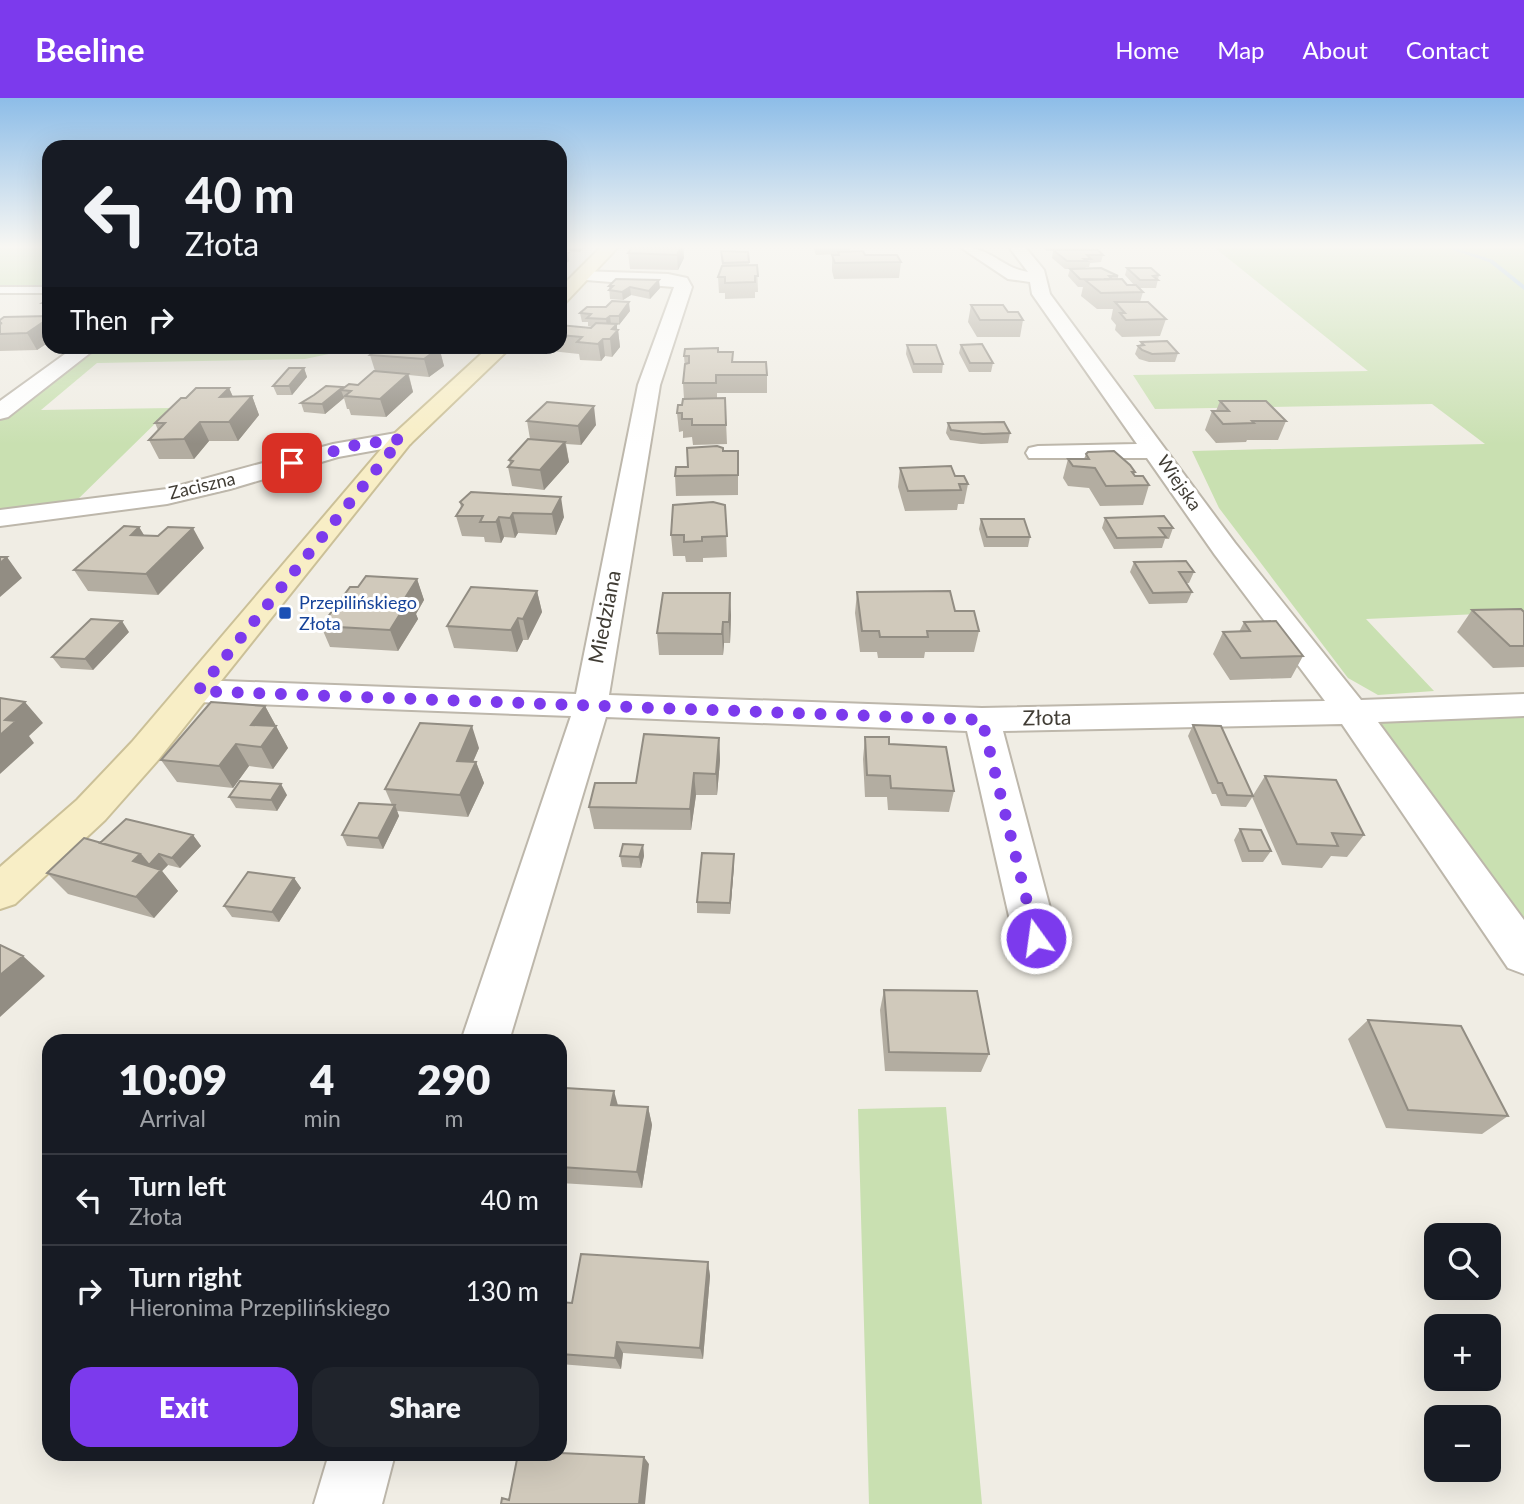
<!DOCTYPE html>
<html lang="en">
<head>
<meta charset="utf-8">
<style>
  body { margin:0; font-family:Lato,sans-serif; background:#20242c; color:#f1f3f6; height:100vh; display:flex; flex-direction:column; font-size:26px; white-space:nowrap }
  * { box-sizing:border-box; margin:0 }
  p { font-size:23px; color:#9ea1a6 }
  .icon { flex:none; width:38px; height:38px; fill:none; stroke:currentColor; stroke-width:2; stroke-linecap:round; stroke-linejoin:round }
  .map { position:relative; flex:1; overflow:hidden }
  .drawer { position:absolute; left:42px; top:936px; width:525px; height:427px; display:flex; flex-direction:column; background:#171b24; border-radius:21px; box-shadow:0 7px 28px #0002 }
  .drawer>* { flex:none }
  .guide { position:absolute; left:42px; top:42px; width:525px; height:214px; border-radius:21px; box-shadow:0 7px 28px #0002; background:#171b24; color:#f1f3f6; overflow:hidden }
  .buttons { position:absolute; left:1424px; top:1125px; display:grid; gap:14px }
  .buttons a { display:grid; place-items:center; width:77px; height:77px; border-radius:14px; background:#171b24; box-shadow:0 7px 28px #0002; font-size:35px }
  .pin { position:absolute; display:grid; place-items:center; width:60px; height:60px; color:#fff; margin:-30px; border-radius:14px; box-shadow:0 4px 10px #0006 }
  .me { position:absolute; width:77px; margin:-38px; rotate:346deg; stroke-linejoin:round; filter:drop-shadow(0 0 5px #0008) }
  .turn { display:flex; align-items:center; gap:24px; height:147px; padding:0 28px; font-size:32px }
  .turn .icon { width:91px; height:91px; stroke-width:2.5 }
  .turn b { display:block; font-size:49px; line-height:60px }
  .then { display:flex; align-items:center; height:66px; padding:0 28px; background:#0003; gap:14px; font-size:26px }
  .eta { display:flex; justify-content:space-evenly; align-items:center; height:119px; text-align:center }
  .eta b { font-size:42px; font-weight:800; line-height:49px }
  .action { display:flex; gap:14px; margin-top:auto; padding:14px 28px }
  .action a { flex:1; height:80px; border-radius:21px; background:#7c3aed; color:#fff; font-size:28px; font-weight:800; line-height:80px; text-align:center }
  .action a+a { background:#20242c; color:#f1f3f6 }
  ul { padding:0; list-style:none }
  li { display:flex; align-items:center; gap:21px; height:91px; padding:0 28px; border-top:2px solid #363941 }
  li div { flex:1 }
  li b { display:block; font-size:26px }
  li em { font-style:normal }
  header { display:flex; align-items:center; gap:42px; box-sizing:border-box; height:98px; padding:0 35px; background:#7c3aed; color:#fff }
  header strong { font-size:33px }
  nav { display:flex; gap:38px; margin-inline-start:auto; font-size:24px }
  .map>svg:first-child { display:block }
  .green { fill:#c9e0b1 }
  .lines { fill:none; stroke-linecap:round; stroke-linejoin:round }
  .stream { fill:#a6cae7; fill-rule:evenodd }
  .lane-casing { stroke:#bdb7ab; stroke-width:4 }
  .street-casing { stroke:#bdb7ab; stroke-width:4 }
  .secondary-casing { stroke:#cbc098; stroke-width:4 }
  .lane { fill:#fff; fill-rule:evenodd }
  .street { fill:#fff; fill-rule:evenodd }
  .secondary { fill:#f8eec6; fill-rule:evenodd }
  .wall { fill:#b3ada1 }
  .shaded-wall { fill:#928d83 }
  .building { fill:#d0c9bb; stroke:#928d83; stroke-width:2 }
  .route { stroke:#7c3aed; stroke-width:12; stroke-dasharray:0 21.6 }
  .transit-dot { fill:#1a4fb4; stroke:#fff; stroke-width:2.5 }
  .labels { text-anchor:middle; stroke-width:6; stroke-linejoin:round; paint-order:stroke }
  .far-street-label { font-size:18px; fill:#413d35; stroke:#fff }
  .far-transit-label { font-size:18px; fill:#164399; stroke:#fff; text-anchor:start }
  .street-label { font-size:21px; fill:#413d35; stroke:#fff }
</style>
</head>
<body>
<header>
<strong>Beeline</strong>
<nav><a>Home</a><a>Map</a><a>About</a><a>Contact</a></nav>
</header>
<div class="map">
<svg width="1524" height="1406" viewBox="0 0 1524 1406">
  <rect width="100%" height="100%" fill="#f0ede4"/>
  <path class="green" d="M0,149H49V189H0Z
    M1214,149H1524V514L1366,521L1434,593L1378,597L1348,580L1219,410L1192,353L1485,346L1432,306L1155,311L1133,277L1368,273Z
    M98,249H350L348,252L305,261L97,265L41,312L171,310L72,407L0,416V321Z
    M1524,617V829L1372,625Z
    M946,1009L982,1406H869L858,1011Z"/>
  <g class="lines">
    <path class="stream" d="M1444,149H1453L1493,162L1524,187V192L1489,164Z"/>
    <g class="lane-casing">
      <path id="lane" d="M0,189H49V195H0Z"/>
    </g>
    <g class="street-casing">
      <path id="street" d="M960,149C992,149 1001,170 1028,174L1009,149H1025L1044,172L1050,196L1235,445L1361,602L1524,596V618L1378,624L1524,822V876L1508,870L1342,626L1003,633L1058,840L1052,853L1036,858L1020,853L1014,840L967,633L606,619L509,943H461L571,618L198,604L186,601L181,593L186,585L198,582L576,596L638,287L674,189L586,182L580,181L578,177L580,173L668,176L687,180L692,189L660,287L609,597L982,610L1325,603L1215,457L1147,360H1029L1026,355L1029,350L1038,348L1137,346L1032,196L1030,184L1008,181Z
        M76,248H99L8,319L0,321V303Z
        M402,334L410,336L414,341L410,346L338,359L230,391L167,406L0,428V412L167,391L333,346Z
        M329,1356H395L382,1406H314Z"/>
    </g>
    <g class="secondary-casing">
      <path id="secondary" d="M601,149H618L566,204L560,205V190Z
        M490,248H512L410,346L158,662L105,722L15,806L0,811V769L77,702L132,644L394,336Z"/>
    </g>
    <use href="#lane" class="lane"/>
    <use href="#street" class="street"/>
    <use href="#secondary" class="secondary"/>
  </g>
  <path class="wall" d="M560,149H585L580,154L560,152Z
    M632,149H683L684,160L678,172L630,171L628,155Z
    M813,149H850V153L901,164L899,180L834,181L832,173V157H838V156L816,157Z
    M1044,149H1093V150H1090V152L1103,157L1101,164L1090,165L1089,169H1086L1085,170L1118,178V181L1127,187H1134L1125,177L1127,170L1159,177L1156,190H1140L1143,194L1140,204L1166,221L1160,238L1122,239L1115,232L1116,227L1111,221L1113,211H1097L1081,198L1083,189H1078L1068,178L1070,171H1065L1052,160L1053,153H1046Z
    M721,153L748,154L749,168L757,167L758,194H755V200L725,201V195H719L718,179L722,168Z
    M609,188L660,190L650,201L631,197L623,202L610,201Z
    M49,200V217L42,205Z
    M971,207L1008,214L1023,222L1020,239H977L968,224Z
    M630,213L619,227L617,226V232H618L620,249L612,259L605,258L601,263L580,262L579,256L551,253L550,248H560V227L591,230L592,229L588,228V224H582L580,215Z
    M49,218V244L37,252L0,253V222Z
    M1141,244L1178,255L1175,264H1149L1139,261L1135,256L1138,248H1140Z
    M907,247L943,266L942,275H913L906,256Z
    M961,247L993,265L991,274H969L959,255Z
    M392,248H464L458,254L440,252L444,268L429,279L409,277L413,294L386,319L351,317L349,311H347L344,300L325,316L304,314L301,305L343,289V291L358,287L375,273L370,257L386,254Z
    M718,254L733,264L767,277V295H717V300H725L727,346L693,347L692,339L683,340V333L679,334L677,315L682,307L684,301L683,285L685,270L684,258Z
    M304,270L307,279L292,297H277L273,288Z
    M229,290L233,299L252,298L259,317L238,343H209L194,361H159L149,342L158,332L155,325L186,300Z
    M1220,303L1286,323L1278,342H1247L1246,344L1216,345L1205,332L1212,313H1216Z
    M527,323L596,327L581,347L566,346L569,364L544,392L512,388L508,369L510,366L509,362L530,341Z
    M948,325L1010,335L1008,345L981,346L950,342L946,335Z
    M723,353H738V397L676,398L675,378L688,369Z
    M1086,356L1135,374L1134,377L1149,387L1143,407L1100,408L1089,390L1068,388L1063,380L1068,361H1084Z
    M900,370L955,378L968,386L964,406H958L957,412L905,413L898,389Z
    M471,394L564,419L556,437L518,435L515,440L504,439L501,445L485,444L484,439L462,438L456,418L461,410L460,404Z
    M725,407L727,459L703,460V464H686L685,458H673L671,437Z
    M1105,420L1173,430L1169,441H1165L1162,450L1114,451L1102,430Z
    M981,421L1030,439L1028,449H984L979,431Z
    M139,429L144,437L158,438L204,450L158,497L88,493L74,472Z
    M1134,464L1194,474L1189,485H1186L1192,494L1187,505L1149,506L1130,474Z
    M417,481L424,502L416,516L418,521L398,553L330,549L321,528Z
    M537,493L542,514L528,542H523L517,554L454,550L447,528Z
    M857,494L955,513L979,533L974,554H925L924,560H878L877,554H860L855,515Z
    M1472,512L1524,514V569L1493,570L1457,534Z
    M731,517L730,545H724L723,557H659L657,535Z
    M1244,524L1303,558L1291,580L1230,582L1213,556L1223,534H1239Z
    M129,534L93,572L61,570L52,559Z
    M265,608L288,650L273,671L249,668L233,690L177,684L161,662Z
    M1193,627L1253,698L1246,709L1221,708L1216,696H1212L1188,638Z
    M865,639L889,646L954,693L949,714L888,712L887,699H865L863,661Z
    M719,640L720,662L717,697H696L691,732L594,731L589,709Z
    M479,650L473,664H476L484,685L468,719L397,713L399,718L383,751L347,748L342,737L392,707L385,691Z
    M1265,678L1364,737L1347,759L1331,758L1322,770L1282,767L1252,699Z
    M287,697L277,713L236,710L229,699Z
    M1240,731L1271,753L1263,764H1242L1234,742Z
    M193,737L201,748L180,770L168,767L162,773L178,793L154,820L68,796L47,775L100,745Z
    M643,747L644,758L641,770L622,769L620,758Z
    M734,767L730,816L697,815V804Z
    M294,780L301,790L279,824L232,819L224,808Z
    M884,892L989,956L981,974L885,973L880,912Z
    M1368,922L1508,1018L1482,1036L1386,1030L1348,941Z
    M618,1008L648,1009L652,1027L642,1090L560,1085V1012Z
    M708,1164L710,1178L703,1261L623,1255L621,1271L560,1266V1204L572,1205Z"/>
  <path class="shaded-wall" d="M681,149H683L684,160L678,172L677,157Z
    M568,155L569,163L560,171V162Z
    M659,182L660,190L650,201L649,193Z
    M630,189L631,197L623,202L622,194Z
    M629,204L630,213L619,227V218Z
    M610,218L611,226L607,230L606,221Z
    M49,220V244L37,252L27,235Z
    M617,226V233L618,232L620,249L612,259L610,241L612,231Z
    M603,241L605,258L601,263L598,246Z
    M456,248H464L458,254Z
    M439,250L444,268L429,279L424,261Z
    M304,270L307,279L292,297L289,288Z
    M408,276L413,294L386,319L380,301Z
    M343,289L344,293L341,292L344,300L325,316L322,306Z
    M229,290L237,308L220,299Z
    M252,298L259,317L238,343L229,324Z
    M594,308L596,327L581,347L578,328Z
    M200,324L209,343L194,361L184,341Z
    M565,344L569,364L544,392L540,372Z
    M561,399L564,419L556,437L552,416Z
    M513,415L518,435L515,440L510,420Z
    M499,419L504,439L501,445L496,424Z
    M139,429L151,449L131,437Z
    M193,430L204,450L158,497L146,476Z
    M7,459L22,480L0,499V465Z
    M417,481L424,502L416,516L418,521L398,553L390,532L405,500Z
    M537,493L542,514L528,542L523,521Z
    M730,495L731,517L730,545L729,524Z
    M518,520L523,542L517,554L511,532Z
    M122,523L129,534L93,572L85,561Z
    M723,524L724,545L723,557L722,536Z
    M25,604L43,625L29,638L34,645L0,676V637L5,622Z
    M265,608L288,650L273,671L261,649L251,627Z
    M472,628L479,650L464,684L457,663Z
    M719,640L720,662L717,697L716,676Z
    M236,646L249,668L233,690L219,668Z
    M476,664L484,685L468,719L460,697Z
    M694,675L696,697L691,732L690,711Z
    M281,686L287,697L277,713L271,702Z
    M395,707L399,718L383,751L378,740Z
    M193,737L201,748L180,770L172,760Z
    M643,747L644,758L641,770L639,759Z
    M140,756H159L168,767L162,773L178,793L154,820L136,799L133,763Z
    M734,756V767L730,816V805Z
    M294,780L301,790L279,824L272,814Z
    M23,858L45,878L0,919V877Z
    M614,993L619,1011L611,1007Z
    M648,1009L652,1027L642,1090L637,1074Z
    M708,1164L710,1178L703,1261L700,1250Z
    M617,1244L623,1255L621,1271L615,1260Z
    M644,1359L649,1366L645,1406H639Z"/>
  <path class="building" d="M632,149H681L677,157L628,155Z
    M1053,152H1098L1103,157H1087L1091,161H1084L1087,163H1067Z
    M721,153L748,154L749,164L723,165Z
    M863,153L865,157H897L901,164L835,165L832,157H839L838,154Z
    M560,155H568L560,162Z
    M757,167L758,178H755V184L725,185V179H718L722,168Z
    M1101,170L1118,178H1109L1112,181H1106L1107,182L1080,181L1070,171Z
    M1127,170H1151L1159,177L1153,178L1158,182H1140Z
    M616,181L659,182L649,193L630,189L622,194L609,192L613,188H609Z
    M1122,181L1127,187H1136L1143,194L1101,195L1085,182Z
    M49,200V205H42Z
    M612,203L629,204L619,218H610L606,221L587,220L591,216L580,215L587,209H606Z
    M1115,204H1148L1166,221L1126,222L1120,215H1125Z
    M971,207H1003L1008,214H1018L1023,222H980Z
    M49,218V220L27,235L0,236V226L2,225H0V222L4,219Z
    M596,225L617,226L612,231L618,232L610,241H603L598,246L577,244L582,239L560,237V227L591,230Z
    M1167,243L1178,255L1152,256L1142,252L1138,248L1144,247L1141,244Z
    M982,246L993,265H970L961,247Z
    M907,247H936L943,266H914Z
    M392,248H437L439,250L424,261L370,257L375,253L386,254Z
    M718,250V254H733L732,264H766L767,277H716V285H683L685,266L689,265V258H684L685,251Z
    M289,270H304L289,288H273Z
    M374,273L408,276L380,301L345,298L351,293L341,292L349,286L358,287Z
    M326,288L343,289L322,306L301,305L314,297Z
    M196,290H229L220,299L252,298L229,324H200L184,341L149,342L165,325H155L181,300H186Z
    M725,300L726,327H692V321H682V315H677L678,307H682L683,301Z
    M1220,303H1266L1286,323H1252L1254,325L1223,326L1212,313H1229Z
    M547,304L594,308L578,328L527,323Z
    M1004,324L1010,335L983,336L951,332L948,325Z
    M528,341L565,344L540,372L508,369L513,363L509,362Z
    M717,348L723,350V353H738V377L675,378L676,369H688L687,350Z
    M1114,353L1130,367L1135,374H1132L1135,378H1143L1149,387L1106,388L1095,370L1073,368L1068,361H1089L1086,356L1088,354Z
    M951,368L955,378H964L968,386H959L961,392L908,393L900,370Z
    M471,394L561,399L552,416L513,415L510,420L499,419L496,424H480L483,418H456L463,407L460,404Z
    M713,404L725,407L727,438L702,439V443L684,444V437H671L673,407Z
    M1164,418L1173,430H1159L1166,439L1117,440L1105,420Z
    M981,421H1024L1030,439H987Z
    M124,428L139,429L131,437L158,438L168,429L193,430L146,476L74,472Z
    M0,459H7L0,465Z
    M1186,463L1194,474H1179L1192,494L1153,495L1134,464Z
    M366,478L417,481L405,500H410L390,532L321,528L350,489H358Z
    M471,489L537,493L523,521L518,520L511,532L447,528Z
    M950,493L955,513H974L979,533H927L928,539H880L879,533H862L857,494Z
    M663,495H730L729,524H723L722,536L657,535Z
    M1521,511L1524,514V548H1510L1472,512Z
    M91,521L122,523L85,561L52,559Z
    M1276,523L1303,558L1241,560L1223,534L1250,533L1244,524Z
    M0,600L25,604L5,622L16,623L0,637Z
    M211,604L265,608L251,627L276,628L261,649L236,646L219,668L161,662Z
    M420,625L472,628L457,663L476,664L460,697L385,691Z
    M1193,627L1221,628L1253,698L1227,697L1222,685H1218Z
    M644,636L719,640L716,676L694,675L690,711L589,709L595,685H636Z
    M865,639H889V646L946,649L954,693L891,690L890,678L867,677Z
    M1265,678L1336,682L1364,737L1332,735L1338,748L1297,746Z
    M240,683L281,686L271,702L229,699Z
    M359,705L395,707L378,740L342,737Z
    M126,721L193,737L172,760L159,756L149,767L140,756L100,745Z
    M1240,731L1261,732L1271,753H1249Z
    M84,740L140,756L133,763L161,772L136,799L47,775Z
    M623,746L643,747L639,759L620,758Z
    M702,755L734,756L730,805L697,804Z
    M248,774L294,780L272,814L224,808Z
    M0,847L23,858L0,877Z
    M884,892L977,893L989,956L889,954Z
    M1368,922L1461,928L1508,1018L1408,1012Z
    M565,990L614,993L611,1007L648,1009L637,1074L560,1069V1012Z
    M581,1156L708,1164L700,1250L617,1244L615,1260L560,1256V1204L572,1205Z
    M560,1355L644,1359L639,1406H501L502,1400L509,1402L518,1356H560Z"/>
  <linearGradient id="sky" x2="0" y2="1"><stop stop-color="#8dbde8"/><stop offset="0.43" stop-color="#f8f7f3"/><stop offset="1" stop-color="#f8f7f3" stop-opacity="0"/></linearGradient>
  <rect width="1524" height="346" fill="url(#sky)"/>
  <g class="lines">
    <path class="route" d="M292,365L356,347L401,341L198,593L982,622L1036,840"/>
  </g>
  <rect class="transit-dot" x="278" y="508" width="14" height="14" rx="3.5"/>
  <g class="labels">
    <g class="far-street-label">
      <text transform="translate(1179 385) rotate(55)" y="6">Wiejska</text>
      <text transform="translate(202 388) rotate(-13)" y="6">Zaciszna</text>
    </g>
    <g class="far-transit-label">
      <text x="299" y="511">Przepilińskiego<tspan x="299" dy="21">Złota</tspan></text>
    </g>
    <g class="street-label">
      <text transform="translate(605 519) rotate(-79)" y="7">Miedziana</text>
      <text transform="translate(1047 620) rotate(-1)" y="7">Złota</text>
    </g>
  </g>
</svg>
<div class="buttons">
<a><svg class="icon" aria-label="search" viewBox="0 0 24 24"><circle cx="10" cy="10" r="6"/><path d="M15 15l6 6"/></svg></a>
<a>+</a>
<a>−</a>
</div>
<div class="pin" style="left:292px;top:365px;background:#d93025"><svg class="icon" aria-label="arrive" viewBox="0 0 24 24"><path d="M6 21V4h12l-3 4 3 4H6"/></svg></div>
<svg class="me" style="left:1036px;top:840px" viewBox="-20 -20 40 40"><circle r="17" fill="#7c3aed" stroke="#fff" stroke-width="3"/><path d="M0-11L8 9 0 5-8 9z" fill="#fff"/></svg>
<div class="guide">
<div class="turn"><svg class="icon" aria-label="left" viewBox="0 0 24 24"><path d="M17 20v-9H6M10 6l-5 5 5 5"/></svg><div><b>40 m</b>Złota</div></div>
<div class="then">Then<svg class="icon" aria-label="right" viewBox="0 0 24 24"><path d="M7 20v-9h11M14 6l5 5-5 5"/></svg></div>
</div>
<section class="drawer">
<div class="eta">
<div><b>10:09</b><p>Arrival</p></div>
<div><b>4</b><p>min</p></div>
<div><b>290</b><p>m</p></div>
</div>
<ul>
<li><svg class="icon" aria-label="left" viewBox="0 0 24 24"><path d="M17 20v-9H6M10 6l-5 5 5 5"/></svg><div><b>Turn left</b><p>Złota</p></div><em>40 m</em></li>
<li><svg class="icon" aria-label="right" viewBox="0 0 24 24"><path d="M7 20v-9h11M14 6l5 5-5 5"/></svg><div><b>Turn right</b><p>Hieronima Przepilińskiego</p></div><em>130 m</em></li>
</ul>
<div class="action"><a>Exit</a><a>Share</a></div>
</section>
</div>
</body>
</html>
